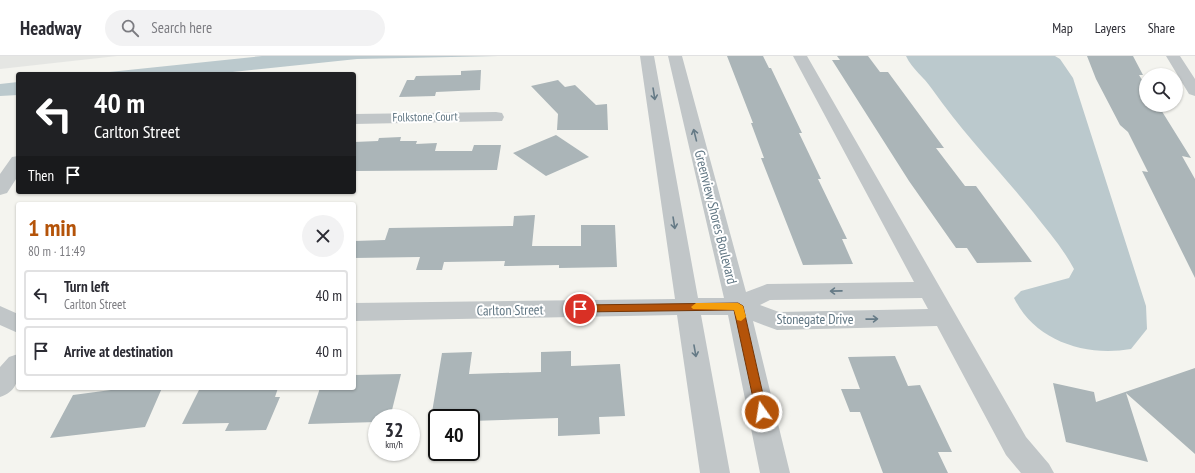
<!DOCTYPE html>
<html lang="en">
<head>
<meta charset="utf-8">
<style>
  body { margin:0; font-family:"PT Sans Narrow",sans-serif; background:#f2f2f3; color:#2b2b33; height:100vh; display:flex; flex-direction:column; font-size:15px; white-space:nowrap }
  * { box-sizing:border-box; margin:0 }
  p { font-size:13px; color:#7c7c81 }
  .icon { flex:none; width:22px; height:22px; fill:none; stroke:currentColor; stroke-width:2; stroke-linecap:round; stroke-linejoin:round }
  .map { position:relative; flex:1; overflow:hidden }
  .sheet { position:absolute; left:16px; top:146px; width:340px; height:188px; display:flex; flex-direction:column; background:#fff; border-radius:4px; box-shadow:0 1px 3px #0004 }
  .sheet>* { flex:none }
  .banner { position:absolute; left:16px; top:16px; width:340px; height:122px; border-radius:4px; box-shadow:0 1px 3px #0004; background:#202124; color:#fff; overflow:hidden }
  .controls { position:absolute; left:1139px; top:12px; display:grid; gap:8px }
  .controls a { display:grid; place-items:center; width:44px; height:44px; border-radius:50%; background:#fff; box-shadow:0 1px 3px #0004; font-size:20px }
  .speed { position:absolute; left:368px; top:353px; display:flex; gap:8px; font-size:20px; font-weight:700; text-align:center }
  .speed>* { display:grid; place-content:center; width:52px; height:52px; border-radius:50%; background:#fff; box-shadow:0 1px 3px #0004; line-height:1 }
  .speed small { font-size:10px; font-weight:400 }
  .speed .limit { border:2px solid #111; border-radius:6px; background:#fff; color:#111 }
  .pin { position:absolute; display:grid; place-items:center; width:34px; height:34px; color:#fff; margin:-17px; border:2px solid #fff; border-radius:50%; box-shadow:0 1px 4px #0007 }
  .me { position:absolute; width:44px; margin:-22px; rotate:347deg; stroke-linejoin:round; filter:drop-shadow(0 0 3px #0008) }
  .turn { display:flex; align-items:center; gap:14px; height:84px; padding:0 12px; font-size:18px }
  .turn .icon { width:52px; height:52px; stroke-width:2.5 }
  .turn b { display:block; font-size:28px; line-height:34px }
  .then { display:flex; align-items:center; height:38px; padding:0 12px; background:#0003; gap:8px; font-size:15px }
  .round { display:grid; place-items:center; flex:none; width:42px; height:42px; border-radius:21px; background:#f2f2f3 }
  .headline { display:flex; align-items:center; justify-content:space-between; height:68px; padding:0 12px }
  h1 { font-size:24px; font-weight:700; line-height:30px; color:#b45309 }
  ul { padding:0; list-style:none }
  li { display:flex; align-items:center; gap:12px; height:50px; margin:0 8px 6px; padding:0 4px; border:2px solid #e1e1e2; border-radius:4px }
  li div { flex:1 }
  li b { display:block; font-size:15px }
  li em { font-style:normal }
  header { display:flex; align-items:center; gap:24px; box-sizing:border-box; height:56px; padding:0 20px; background:#fff; border-bottom:1px solid #e1e1e2 }
  header strong { font-size:19px }
  nav { display:flex; gap:22px; margin-inline-start:auto; font-size:14px }
  .search { width:280px; height:36px; background:#f2f2f3; display:flex; align-items:center; gap:10px; box-sizing:border-box; padding:0 14px; border-radius:22px; color:#7c7c81; font-size:15px }
  .map>svg:first-child { display:block }
  .built { fill:#e5e6e3 }
  .water { fill:#bbc9cd }
  .building { fill:#abb5b8 }
  .lines { fill:none; stroke-linecap:round; stroke-linejoin:round }
  .minor { fill:#c1c6c8; fill-rule:evenodd }
  .oneway { stroke:#657a86 }
  .route { fill:#b45309; stroke:#753606 }
  .slow { fill:#f59e0b }
  .labels { text-anchor:middle; stroke-width:4; stroke-linejoin:round; paint-order:stroke }
  .far-street-label { font-size:12px; fill:#607683; stroke:#fff }
  .street-label { font-size:14px; fill:#607683; stroke:#fff }
</style>
</head>
<body>
<header>
<strong>Headway</strong>
<div class="search"><svg class="icon" aria-label="search" viewBox="0 0 24 24"><circle cx="10" cy="10" r="6"/><path d="M15 15l6 6"/></svg>Search here</div>
<nav><a>Map</a><a>Layers</a><a>Share</a></nav>
</header>
<div class="map">
<svg width="1195" height="417" viewBox="0 0 1195 417">
  <rect width="100%" height="100%" fill="#f4f4ef"/>
  <path class="built" d="M0,0H117L0,13Z"/>
  <path class="water" d="M262,0H498L357,3L214,18H90Z
    M906,0H1055L1060,3L1073,22L1146,250L1147,273L1131,293C1085,301 1035,285 1014,242L1021,235L1069,222L1074,213C1063,192 1047,174 1033,156C1000,115 962,76 932,33C924,21 912,13 906,0Z
    M18,26V39L0,40V28Z"/>
  <path class="building" d="M727,0H763L769,12H771L802,77H799L821,123H818L847,183H842L853,208L803,209L761,102H764L751,67H753Z
    M837,0H868L880,16H888L944,92H936L965,130H976L1032,206L977,207L967,192H956L909,125L832,4H840Z
    M1087,0H1133L1143,19H1139L1146,30V49H1158L1191,102L1182,100L1195,123V222L1142,115L1148,116L1128,76L1120,69L1096,23Z
    M481,14L480,34L436,36L435,40L399,41L407,24H414L416,20L461,19V15Z
    M558,24L565,31L575,29L596,49L607,48L608,74H557L558,58L531,30Z
    M556,79L589,101L546,120L513,97Z
    M401,81L400,85H417L416,88L437,87L435,95H472L474,89H501L497,114L354,115V86L378,85L379,82Z
    M535,159L532,190H581V169H615L617,211L559,212V209L504,210L505,205L444,206L442,214H416L420,201L354,202V185L385,184L389,172L513,170L514,160Z
    M571,295V310L620,308L625,360L599,361L600,378L558,380V362L471,365V362H431L442,297L472,296L469,318L541,316V296Z
    M895,300L908,330L920,329L952,396H938L948,417H883L860,356H850L841,333H860L848,301Z
    M1195,312V398L1126,337L1148,406L1066,386L1053,327L1094,336L1096,346Z
    M401,318L390,362H377V366L308,368L320,332H354V319Z
    M126,332H162L145,371L50,382L73,339Z
    M200,332H278L275,341H280L266,374L225,375L229,367L182,368Z"/>
  <g class="lines">
    <path class="minor" d="M640,0H654L698,242H724L668,0H682L746,236L767,228L914,226L793,0H807L1026,381L1049,408L1054,417H1021L1006,399L937,270L777,274L753,265L790,417H760L728,259H701L730,417H700L677,259L354,265V247L675,243ZM922,242L928,253L779,256L760,249L770,244Z
      M1166,0H1180L1195,23V40L1189,38Z
      M496,56L502,57L504,61L502,65L354,68V58Z
      M18,100V120L7,137L0,139V118L12,101Z
      M0,250L18,258V277L0,269Z
      M18,298C18,318 22,333 0,341V311L9,301Z"/>
  </g>
  <defs><path id="oneway-shaft" d="M-6 0H5M1.5-3L5.5 0L1.5 3" fill="none" stroke-width="1.6" stroke-linecap="round" stroke-linejoin="round"/></defs>
  <g class="oneway">
    <use href="#oneway-shaft" transform="translate(654 38) rotate(81)"/>
    <use href="#oneway-shaft" transform="translate(695 79) rotate(-104)"/>
    <use href="#oneway-shaft" transform="translate(674 167) rotate(81)"/>
    <use href="#oneway-shaft" transform="translate(836 235) rotate(179)"/>
    <use href="#oneway-shaft" transform="translate(872 263) rotate(-1)"/>
    <use href="#oneway-shaft" transform="translate(695 295) rotate(80)"/>
  </g>
  <path class="route" d="M738,247L743,250L767,356L766,360H758L756,356L734,254L580,256L575,253L580,249Z"/>
  <path class="slow" d="M696,247H738L743,250L746,261L741,265L737,264L734,254L693,253L691,251Z"/>
  <g class="labels">
    <g class="far-street-label">
      <text transform="translate(425 61) rotate(-1)" y="4">Folkstone Court</text>
    </g>
    <g class="street-label">
      <text transform="translate(716 161) rotate(76)" y="5">Greenview Shores Boulevard</text>
      <text transform="translate(510 254) rotate(-1)" y="5">Carlton Street</text>
      <text x="815" y="268">Stonegate Drive</text>
    </g>
  </g>
</svg>
<div class="controls">
<a><svg class="icon" aria-label="search" viewBox="0 0 24 24"><circle cx="10" cy="10" r="6"/><path d="M15 15l6 6"/></svg></a>
</div>
<div class="speed"><div>32<small>km/h</small></div><div class="limit">40</div></div>
<div class="pin" style="left:580px;top:253px;background:#d93025"><svg class="icon" aria-label="arrive" viewBox="0 0 24 24"><path d="M6 21V4h12l-3 4 3 4H6"/></svg></div>
<svg class="me" style="left:762px;top:356px" viewBox="-20 -20 40 40"><circle r="17" fill="#b45309" stroke="#fff" stroke-width="3"/><path d="M0-11L8 9 0 5-8 9z" fill="#fff"/></svg>
<div class="banner">
<div class="turn"><svg class="icon" aria-label="left" viewBox="0 0 24 24"><path d="M17 20v-9H6M10 6l-5 5 5 5"/></svg><div><b>40 m</b>Carlton Street</div></div>
<div class="then">Then<svg class="icon" aria-label="arrive" viewBox="0 0 24 24"><path d="M6 21V4h12l-3 4 3 4H6"/></svg></div>
</div>
<section class="sheet">
<div class="headline"><div><h1>1 min</h1><p>80 m · 11:49</p></div><a class="round"><svg class="icon" aria-label="close" viewBox="0 0 24 24"><path d="M6 6l12 12M18 6L6 18"/></svg></a></div>
<ul>
<li><svg class="icon" aria-label="left" viewBox="0 0 24 24"><path d="M17 20v-9H6M10 6l-5 5 5 5"/></svg><div><b>Turn left</b><p>Carlton Street</p></div><em>40 m</em></li>
<li><svg class="icon" aria-label="arrive" viewBox="0 0 24 24"><path d="M6 21V4h12l-3 4 3 4H6"/></svg><div><b>Arrive at destination</b></div><em>40 m</em></li>
</ul>
</section>
</div>
</body>
</html>
